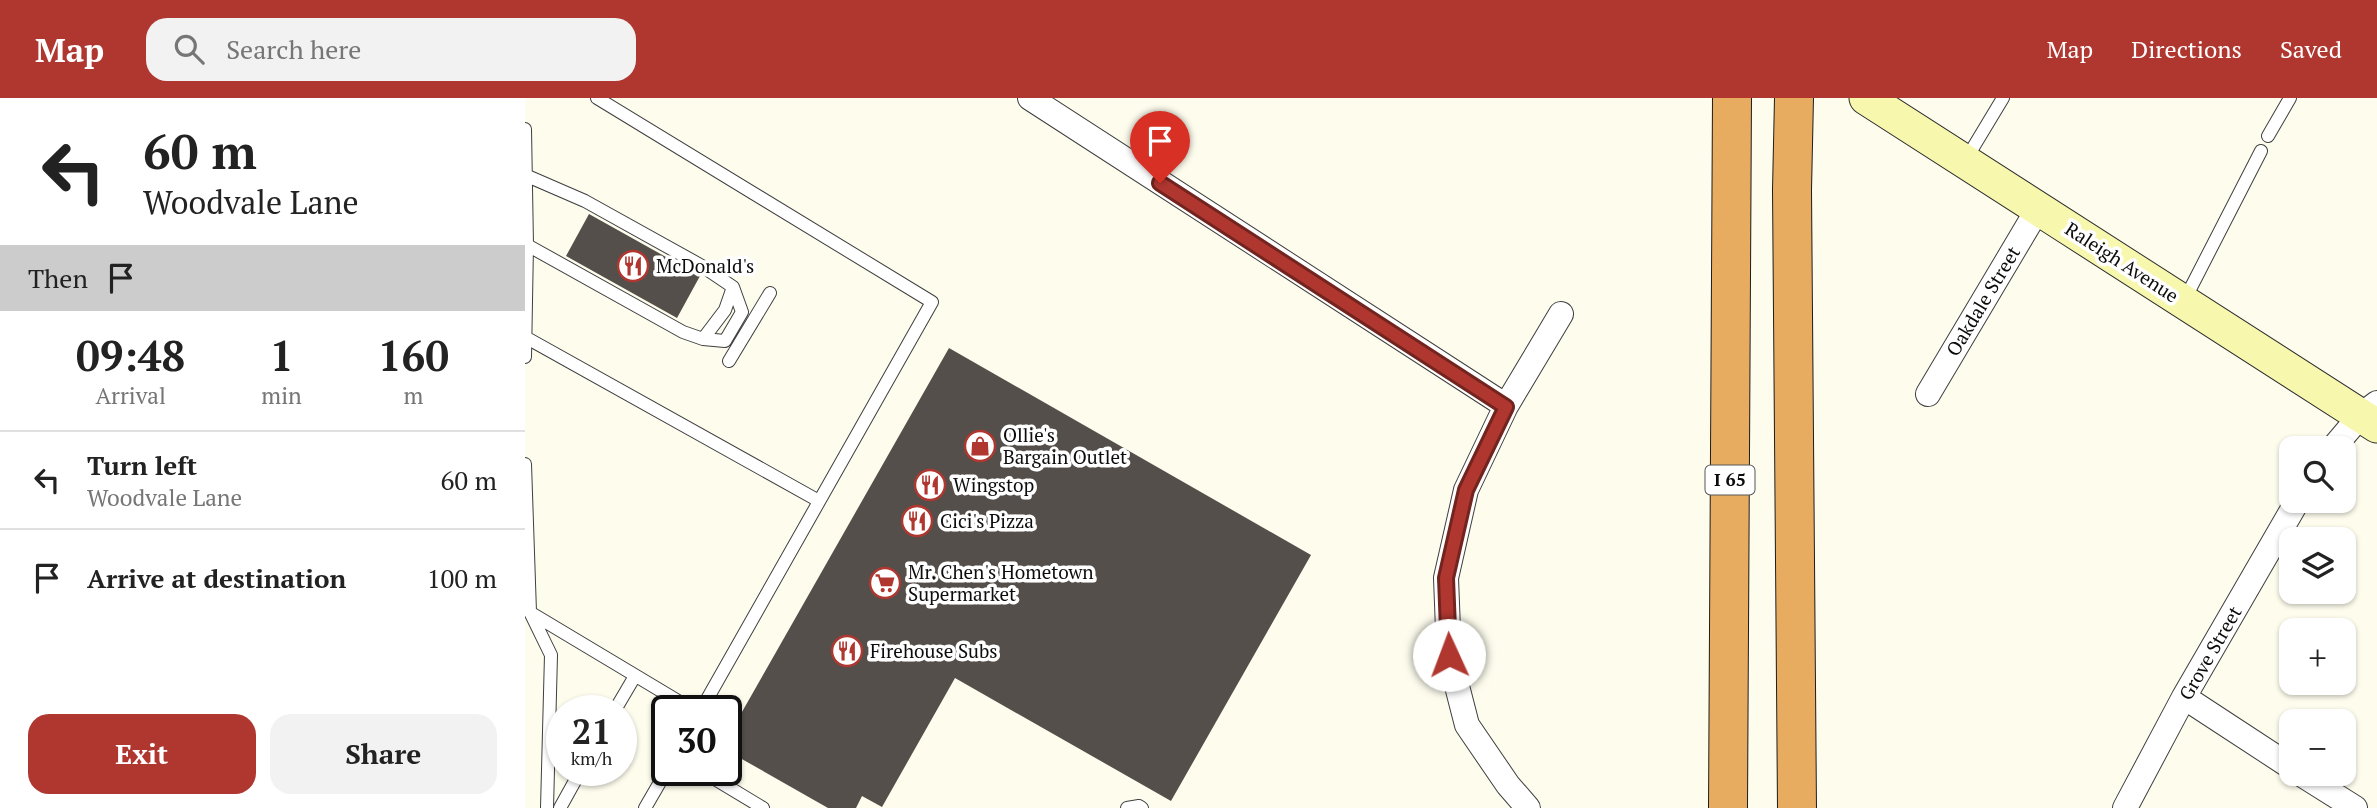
<!DOCTYPE html>
<html lang="en">
<head>
<meta charset="utf-8">
<style>
  body { margin:0; font-family:"PT Serif",serif; background:#f2f2f2; color:#222; height:100vh; display:flex; flex-direction:column; font-size:26px; white-space:nowrap }
  * { box-sizing:border-box; margin:0 }
  p { font-size:23px; color:#767676 }
  .icon { flex:none; width:38px; height:38px; fill:none; stroke:currentColor; stroke-width:2; stroke-linecap:round; stroke-linejoin:round }
  .map { position:relative; flex:1; overflow:hidden }
  .side { display:flex; flex-direction:column; background:#fff; width:525px }
  .side>* { flex:none }
  .hud { background:#fff; color:#222; overflow:hidden }
  .fabs { position:absolute; left:1754px; top:338px; display:grid; gap:14px }
  .fabs a { display:grid; place-items:center; width:77px; height:77px; border-radius:14px; background:#fff; box-shadow:0 2px 5px #0004; font-size:35px }
  .speed { position:absolute; left:21px; top:597px; display:flex; gap:14px; font-size:35px; font-weight:700; text-align:center }
  .speed>* { display:grid; place-content:center; width:91px; height:91px; border-radius:50%; background:#fff; box-shadow:0 2px 5px #0004; line-height:1 }
  .speed small { font-size:18px; font-weight:400 }
  .speed .limit { border:4px solid #111; border-radius:10px; background:#fff; color:#111 }
  .pin { position:absolute; display:grid; place-items:center; width:60px; height:60px; color:#fff; margin:-72px -30px; border-radius:50% 50% 50% 0; rotate:-45deg; box-shadow:0 0 7px #0007 }
  .pin .icon { rotate:45deg }
  .me { position:absolute; width:77px; margin:-38px; rotate:358deg; stroke-linejoin:round; filter:drop-shadow(0 0 5px #0008) }
  .turn { display:flex; align-items:center; gap:24px; height:147px; padding:0 28px; font-size:32px }
  .turn .icon { width:91px; height:91px; stroke-width:2.5 }
  .turn b { display:block; font-size:49px; line-height:60px }
  .then { display:flex; align-items:center; height:66px; padding:0 28px; background:#0003; gap:14px; font-size:26px }
  .eta { display:flex; justify-content:space-evenly; align-items:center; height:119px; text-align:center }
  .eta b { font-size:42px; font-weight:800; line-height:49px }
  .button { display:flex; gap:14px; margin-top:auto; padding:14px 28px }
  .button a { flex:1; height:80px; border-radius:21px; background:#b03730; color:#fff; font-size:28px; font-weight:800; line-height:80px; text-align:center }
  .button a+a { background:#f2f2f2; color:#222 }
  ul { padding:0; list-style:none }
  li { display:flex; align-items:center; gap:21px; height:98px; padding:0 28px; border-top:2px solid #e0e0e0 }
  li div { flex:1 }
  li b { display:block; font-size:26px }
  li em { font-style:normal }
  header { display:flex; align-items:center; gap:42px; box-sizing:border-box; height:98px; padding:0 35px; background:#b03730; color:#fff }
  header strong { font-size:33px }
  nav { display:flex; gap:38px; margin-inline-start:auto; font-size:24px }
  .search { width:490px; height:63px; background:#f2f2f2; display:flex; align-items:center; gap:18px; box-sizing:border-box; padding:0 24px; border-radius:21px; color:#767676; font-size:26px }
  main { display:flex; flex:1; min-height:0 }
  .map>svg:first-child { display:block }
  .building { fill:#544f4a }
  .lines { fill:none; stroke-linecap:round; stroke-linejoin:round }
  .lane-casing { stroke:#3f3f3f; stroke-width:14 }
  .street-casing { stroke:#3f3f3f; stroke-width:26 }
  .secondary-casing { stroke:#2e2e2e; stroke-width:35 }
  .highway-casing { stroke:#1d1d1d; stroke-width:40 }
  .lane { stroke:#fff; stroke-width:12 }
  .street { stroke:#fff; stroke-width:24 }
  .secondary { stroke:#f8f7ae; stroke-width:33 }
  .highway { stroke:#e8ac61; stroke-width:38 }
  .route-casing { stroke:#72241f; stroke-width:18 }
  .route { stroke:#b03730; stroke-width:12 }
  .labels { text-anchor:middle; stroke-width:7; stroke-linejoin:round; paint-order:stroke }
  .shield { fill:#fff; stroke:#555; stroke-width:2 }
  .shield-label { font-size:18px; font-weight:bold; fill:#0c0c0c }
  .street-label { font-size:19px; fill:#0c0c0c; stroke:#fff }
  .poi-label { font-size:19px; fill:#0c0c0c; stroke:#fff; text-anchor:start }
</style>
</head>
<body>
<header>
<strong>Map</strong>
<div class="search"><svg class="icon" aria-label="search" viewBox="0 0 24 24"><circle cx="10" cy="10" r="6"/><path d="M15 15l6 6"/></svg>Search here</div>
<nav><a>Map</a><a>Directions</a><a>Saved</a></nav>
</header>
<main>
<section class="side">
<div class="hud">
<div class="turn"><svg class="icon" aria-label="left" viewBox="0 0 24 24"><path d="M17 20v-9H6M10 6l-5 5 5 5"/></svg><div><b>60 m</b>Woodvale Lane</div></div>
<div class="then">Then<svg class="icon" aria-label="arrive" viewBox="0 0 24 24"><path d="M6 21V4h12l-3 4 3 4H6"/></svg></div>
</div>
<div class="eta">
<div><b>09:48</b><p>Arrival</p></div>
<div><b>1</b><p>min</p></div>
<div><b>160</b><p>m</p></div>
</div>
<ul>
<li><svg class="icon" aria-label="left" viewBox="0 0 24 24"><path d="M17 20v-9H6M10 6l-5 5 5 5"/></svg><div><b>Turn left</b><p>Woodvale Lane</p></div><em>60 m</em></li>
<li><svg class="icon" aria-label="arrive" viewBox="0 0 24 24"><path d="M6 21V4h12l-3 4 3 4H6"/></svg><div><b>Arrive at destination</b></div><em>100 m</em></li>
</ul>
<div class="button"><a>Exit</a><a>Share</a></div>
</section>
<div class="map">
<svg width="1852" height="710" viewBox="0 0 1852 710">
  <rect width="100%" height="100%" fill="#fdfced"/>
  <path class="building" d="M64,116L175,178L152,220L41,158Z
    M424,250L786,457L646,703L430,580L357,709L337,698L331,710H303L201,652V642Z"/>
  <g class="lines">
    <g class="lane-casing">
      <path id="lane" d="M72,0L407,204L176,612
        M0,31L2,147L0,259
        M1743,38L1765,0
        M1440,63L1478,0
        M0,77L60,103L177,168L208,189L217,214L200,243L178,241L158,234L2,147
        M1659,203L1736,53
        M0,239L294,403
        M178,241L200,212L208,189
        M204,263L245,195
        M0,366L5,514L26,557L22,710
        M6,515L168,612
        M90,612L110,578
        M175,672L238,710
        M35,710L56,672
        M120,710L142,672
        M602,710L614,708L617,710"/>
    </g>
    <g class="street-casing">
      <path id="street" d="M505,0L981,308
        M1403,296L1513,111
        M1808,350L1836,317L1852,305
        M1659,599L1766,669
        M1776,676L1830,710
        M1003,710L983,687L942,627L924,557L921,480L941,392L981,308L1036,216
        M1600,710L1659,599L1773,402"/>
    </g>
    <g class="secondary-casing">
      <path id="secondary" d="M1341,0L1852,328"/>
    </g>
    <g class="highway-casing">
      <path id="highway" d="M1269,0L1267,92L1272,710
        M1203,710L1207,0"/>
    </g>
    <use href="#lane" class="lane"/>
    <use href="#street" class="street"/>
    <use href="#secondary" class="secondary"/>
    <use href="#highway" class="highway"/>
  </g>
  <g class="lines">
    <g class="route-casing">
      <path id="route" d="M635,85L981,309L941,392L921,480L924,557"/>
    </g>
    <use href="#route" class="route"/>
  </g>
  <defs>
    <g id="restaurant-ring" transform="scale(1.575)"><circle r="9.5" fill="#fff" stroke="#b03730" stroke-width="1.5"/><path d="M-5-6h1v4h1v-4h1v4h1v-4h1v5L-1.5 .5V6h-2V.5L-5-1ZM5-6V6H3V1.5H1.5Q1.5-4 5-6Z" fill="#b03730"/></g>
    <g id="shop-ring" transform="scale(1.575)"><circle r="9.5" fill="#fff" stroke="#b03730" stroke-width="1.5"/><path d="M-5-2.5h2.3a2.7 3.5 0 0 1 5.4 0H5L5.5 6h-11ZM-1.5-2.5h3a1.5 2.3 0 0 0-3 0Z" fill="#b03730"/></g>
    <g id="supermarket-ring" transform="scale(1.575)"><circle r="9.5" fill="#fff" stroke="#b03730" stroke-width="1.5"/><path d="M-6-5.5h2.5l.6 2H6L4.5 2H-2.5L-4.4-4H-6ZM-1.5 3.2a1.3 1.3 0 1 0 .1 0ZM3 3.2a1.3 1.3 0 1 0 .1 0Z" fill="#b03730"/></g>
  </defs>
  <g fill-rule="evenodd">
    <use href="#restaurant-ring" x="108" y="168"/>
    <use href="#shop-ring" x="455" y="348"/>
    <use href="#restaurant-ring" x="405" y="387"/>
    <use href="#restaurant-ring" x="392" y="423"/>
    <use href="#supermarket-ring" x="360" y="485"/>
    <use href="#restaurant-ring" x="322" y="553"/>
  </g>
  <g class="labels">
    <rect class="shield" x="1180.5" y="367.5" width="49" height="29" rx="5"/>
    <g class="shield-label">
      <text x="1205" y="388">I 65</text>
    </g>
    <g class="street-label">
      <text transform="translate(1597 164) rotate(33)" y="7">Raleigh Avenue</text>
      <text transform="translate(1458 203) rotate(-59)" y="7">Oakdale Street</text>
      <text transform="translate(1685 555) rotate(-60)" y="7">Grove Street</text>
    </g>
    <g class="poi-label">
      <text x="131" y="175">McDonald's</text>
      <text x="478" y="344">Ollie's<tspan x="478" dy="22">Bargain Outlet</tspan></text>
      <text x="428" y="394">Wingstop</text>
      <text x="415" y="430">Cici's Pizza</text>
      <text x="383" y="481">Mr. Chen's Hometown<tspan x="383" dy="22">Supermarket</tspan></text>
      <text x="345" y="560">Firehouse Subs</text>
    </g>
  </g>
</svg>
<div class="fabs">
<a><svg class="icon" aria-label="search" viewBox="0 0 24 24"><circle cx="10" cy="10" r="6"/><path d="M15 15l6 6"/></svg></a>
<a><svg class="icon" aria-label="layers" viewBox="0 0 24 24"><path d="M12 4l9 5-9 5-9-5zM3 14l9 5 9-5"/></svg></a>
<a>+</a>
<a>−</a>
</div>
<div class="speed"><div>21<small>km/h</small></div><div class="limit">30</div></div>
<div class="pin" style="left:635px;top:85px;background:#d93025"><svg class="icon" aria-label="arrive" viewBox="0 0 24 24"><path d="M6 21V4h12l-3 4 3 4H6"/></svg></div>
<svg class="me" style="left:924px;top:557px" viewBox="-20 -20 40 40"><circle r="19" fill="#fff"/><path d="M0-13L10 11 0 6-10 11z" fill="#b03730"/></svg>
</div>
</main>
</body>
</html>
